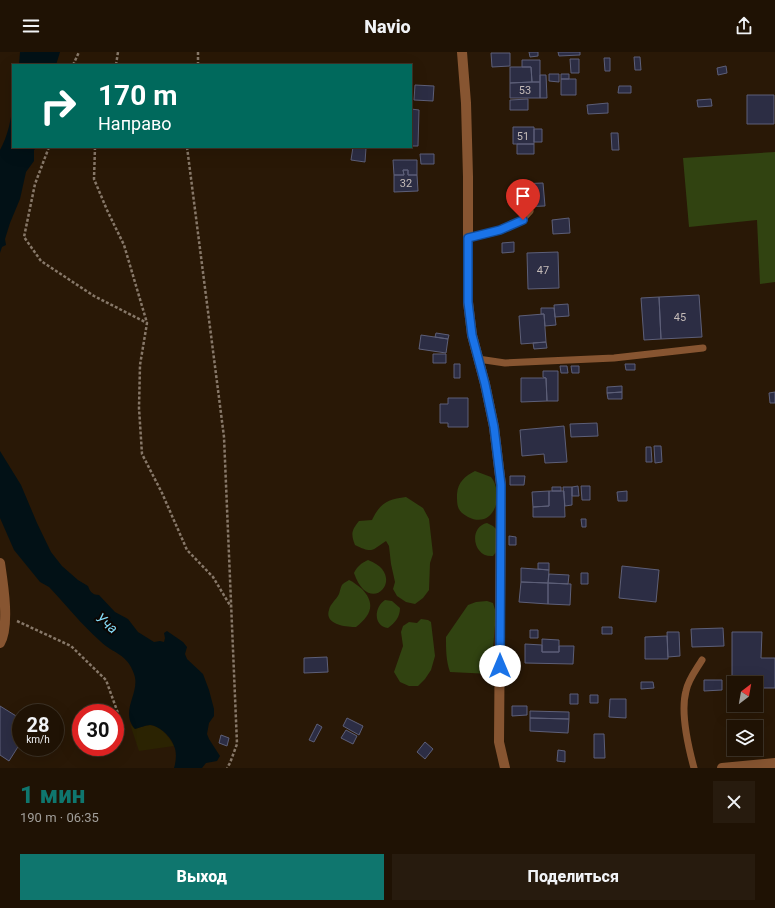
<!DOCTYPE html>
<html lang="ru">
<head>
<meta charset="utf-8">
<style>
  body { margin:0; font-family:Roboto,sans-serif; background:#271b0e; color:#f1f3f6; height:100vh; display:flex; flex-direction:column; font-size:15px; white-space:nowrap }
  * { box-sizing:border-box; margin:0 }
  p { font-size:13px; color:#a19e9a }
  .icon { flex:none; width:22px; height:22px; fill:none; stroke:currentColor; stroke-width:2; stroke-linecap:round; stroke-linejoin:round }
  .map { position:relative; height:716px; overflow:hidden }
  .sheet { display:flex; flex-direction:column; background:#1f1204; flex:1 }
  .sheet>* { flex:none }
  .guide { position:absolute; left:12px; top:12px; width:400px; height:84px; border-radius:0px; box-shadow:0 4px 16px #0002,0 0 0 1px #3c3226; background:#00695c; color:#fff; overflow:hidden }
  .needle { width:26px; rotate:31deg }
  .tools { position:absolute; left:727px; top:624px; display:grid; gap:8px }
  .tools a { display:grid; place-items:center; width:36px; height:36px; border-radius:0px; background:#1f1204; box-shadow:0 4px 16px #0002,0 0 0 1px #3c3226; font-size:20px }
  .speed { position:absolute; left:12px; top:652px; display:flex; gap:8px; font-size:20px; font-weight:700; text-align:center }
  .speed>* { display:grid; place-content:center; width:52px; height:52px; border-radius:50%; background:#1f1204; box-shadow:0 4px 16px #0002,0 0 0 1px #3c3226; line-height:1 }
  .speed small { font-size:10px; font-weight:400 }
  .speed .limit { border:6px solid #d22; background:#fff; color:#111 }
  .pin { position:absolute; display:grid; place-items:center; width:34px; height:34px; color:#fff; margin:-41px -17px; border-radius:50% 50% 50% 0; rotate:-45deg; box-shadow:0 0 4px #0007 }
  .pin .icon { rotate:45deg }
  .me { position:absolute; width:44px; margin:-22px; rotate:0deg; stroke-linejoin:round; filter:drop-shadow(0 0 3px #0008) }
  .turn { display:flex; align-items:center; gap:14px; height:84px; padding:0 20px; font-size:18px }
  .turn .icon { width:52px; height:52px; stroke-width:2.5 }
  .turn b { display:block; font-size:28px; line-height:34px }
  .round { display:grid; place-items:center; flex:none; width:42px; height:42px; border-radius:0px; background:#271b0e }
  .overview { display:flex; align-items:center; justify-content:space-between; height:68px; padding:0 20px }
  h1 { font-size:24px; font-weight:800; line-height:30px; color:#0f766e }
  .action { display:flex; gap:8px; margin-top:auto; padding:8px 20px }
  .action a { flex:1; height:46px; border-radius:0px; background:#0f766e; color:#fff; font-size:16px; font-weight:800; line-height:46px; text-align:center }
  .action a+a { background:#271b0e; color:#f1f3f6 }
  header { display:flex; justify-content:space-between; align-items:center; height:52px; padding:0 20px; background:#1f1204; font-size:18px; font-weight:800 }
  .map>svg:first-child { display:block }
  .green { fill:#314311 }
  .sand { fill:#2b2302 }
  .water { fill:#021116 }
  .building { fill:#2c2d44; stroke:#5d5f78 }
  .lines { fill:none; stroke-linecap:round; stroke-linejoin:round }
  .path { stroke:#877869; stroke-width:2.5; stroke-dasharray:3 2; stroke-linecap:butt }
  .lane { stroke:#875531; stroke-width:7 }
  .street { stroke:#875531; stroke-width:10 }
  .route-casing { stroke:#114b97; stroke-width:10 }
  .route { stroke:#1a73e8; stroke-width:7 }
  .labels { text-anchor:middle; stroke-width:4; stroke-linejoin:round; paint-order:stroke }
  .number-label { font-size:11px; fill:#c4bbb8 }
  .water-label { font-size:14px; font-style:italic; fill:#86ddf9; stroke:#0c0502 }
</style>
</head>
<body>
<header><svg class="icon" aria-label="menu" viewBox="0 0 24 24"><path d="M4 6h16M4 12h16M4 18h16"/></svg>Navio<svg class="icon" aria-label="share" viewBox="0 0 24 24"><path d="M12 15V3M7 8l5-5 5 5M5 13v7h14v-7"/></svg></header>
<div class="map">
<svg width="775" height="716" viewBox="0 0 775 716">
  <rect width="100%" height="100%" fill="#291806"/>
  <path class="green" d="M775,100V230L760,232L757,168L689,175L683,106Z
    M475,419L491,425C505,443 494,478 468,465C457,459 457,454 457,442C458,430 465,424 475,419Z
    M406,445L423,456L429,467L433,502L430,511L429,538L423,546L415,552L406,550L397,544L393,537L395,530L391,512L389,494L386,489C372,498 373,502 355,493C351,482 351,479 359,469L372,468C380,451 388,447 406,445Z
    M487,471L493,474L497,478L496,500L493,504C473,506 468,475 487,471Z
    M368,508C409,523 370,568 354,521C357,515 361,511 368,508Z
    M349,528C354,530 358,534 362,537C376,552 371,563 356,575C347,575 324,573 329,558C330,552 336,548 339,542C342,533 340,533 349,528Z
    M385,548L392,549L400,556C400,565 395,571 388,576C373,574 374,555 385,548Z
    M487,549L493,551L496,561L491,622L450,620C446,609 446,597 446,585L468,553L476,550Z
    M421,567L428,568L431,570L435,604L431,618L425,627L418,634H409L400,630L394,620L403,594L401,580L403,574L409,570L417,571Z"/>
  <path class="sand" d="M130,672L135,677C139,676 146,673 150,673C161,674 169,685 174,694L139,699Z"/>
  <path class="water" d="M20,0H60L56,13H19Z
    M13,52V95H37L34,98V109L26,120L20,147L10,171L5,187L6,193L2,195L0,201V98C8,84 11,67 13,52Z
    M0,399L21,433L37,471L51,500L62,514L78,528L88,534C90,540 93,543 99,543L115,560L128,567L138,580L154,590L160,589L164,590L165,586L164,581L167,579L183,590L187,595L185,602L187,607L203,622L209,638L214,657V664L209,671L207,682L209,687L220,704L217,709L206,711L202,716H174C176,710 177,700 174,694C171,685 160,674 150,673C146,673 139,676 135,677C119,659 141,640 134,622C127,601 113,602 100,589C82,573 66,553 49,535L40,530L14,498L0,466Z"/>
  <path class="building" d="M529,0H538V4L530,5Z
    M558,0H580V3L559,4Z
    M491,1H510V14L492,15Z
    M634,5H640L641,18H635Z
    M604,6H610V19H605Z
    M570,7H579V21H571Z
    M522,8H540V30H532L531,15H522Z
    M726,14L727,21L718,23L717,16Z
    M510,15H531L532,30L510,31Z
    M549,22H559V30L549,29Z
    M561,22H569V27H561Z
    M540,23H546L547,46H540Z
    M561,27H576V43H561Z
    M532,30H540V46H510V31Z
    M415,33L434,34L433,49L414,48Z
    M619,34H631V41H618Z
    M747,43H774V72H747Z
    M528,47V58H510V48Z
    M711,47L712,54L698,55L697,48Z
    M608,51V61L588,62L587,53Z
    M411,57L419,58L418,94H411Z
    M513,75H534V92H513Z
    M534,77H542V90H534Z
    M611,81H618L619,98H612Z
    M517,92H534V102H517Z
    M353,95L366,96L365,110L351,108Z
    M420,102H434V112H421Z
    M393,108H417V123H408V118H403L404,123H394Z
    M403,118H408V123H417L418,139L394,140V123H404Z
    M543,131L545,154L518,155L517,132Z
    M569,166L570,181L553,182L552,168Z
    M514,190V200L502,201V191Z
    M558,200L559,236L528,237L527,201Z
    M699,243L702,285L661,287L659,245Z
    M659,245L661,287L644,288L641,246Z
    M568,252L569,264L555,265L554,253Z
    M541,256H554L556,273L545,274L544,262H541Z
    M544,262L546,290L521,292L519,264Z
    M436,281L449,283L448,287L435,285Z
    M421,283L448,287L446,301L419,297Z
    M546,290L547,296L534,297L533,291Z
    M433,302H446V311H433Z
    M454,312H460V326H454Z
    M625,312H635V318H626Z
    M560,314H567L568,321H561Z
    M571,314H579V321H572Z
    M543,319H558V349H547L546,326L543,325Z
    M521,326H546L547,349L521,350Z
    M622,334V340L607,341V335Z
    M622,340V347H608L607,341Z
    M775,340V351H770L769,341Z
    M448,346H468V375H448V371H440V352H448Z
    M597,371L598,384L571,385L570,372Z
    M564,374L567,410L545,411L544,402L522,404L520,378Z
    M654,394H661L662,410L655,411Z
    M646,395H651L652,410H646Z
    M510,424H525L524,433H510Z
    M578,434L579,444H572V435Z
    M581,434H590V448H582Z
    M552,435H561V439H552Z
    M563,435H572V453L565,454Z
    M549,439V454L533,455L532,440Z
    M549,439H564L565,465H533V455L549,454Z
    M627,439V449H618L617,440Z
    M581,467H586V475H582Z
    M509,484L516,485V493H509Z
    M538,511H549V518L538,517Z
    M622,514L659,518L656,550L619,546Z
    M521,516L549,518L548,531L521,530Z
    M581,521H588V532H581Z
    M549,522L569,523L568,532L548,531Z
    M521,530L548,531V552L519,550Z
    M548,531L571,532L570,553L548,552Z
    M602,575H612V582H602Z
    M723,576L724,594L692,595L691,577Z
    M530,578H538V586H530Z
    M667,580H679L680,604L668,605Z
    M732,580H762L761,606H775V636H756V631H734V636H732Z
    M667,584L668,607H645V585Z
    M542,587L559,588V600H542Z
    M525,592L542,593V600H559V594H574L573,612L525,611Z
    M327,605L328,620L304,621V606Z
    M704,628H722V638L704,639Z
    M641,630H653L654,636L641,637Z
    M570,642H578V652H570Z
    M590,643H598V651H590Z
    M610,647H626V666L609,665Z
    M0,654L21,667V690L9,709L0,703Z
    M512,654H527V663L512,664Z
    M530,659L569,660V667L530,666Z
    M347,666L363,674L359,683L343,674Z
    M530,666L569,667L568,681L530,679Z
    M317,672L322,675L314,690L309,688Z
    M346,678L357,684L353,692L341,686Z
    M594,682H604L605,706H594Z
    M221,683L229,686L227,694L219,691Z
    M425,690L433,697L425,707L417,700Z
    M733,697H746L747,702L733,704Z
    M558,698L565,699V710L557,709Z"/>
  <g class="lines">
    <path class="path" d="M198,0V13
      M73,13L79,0
      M116,13L118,0
      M49,95L35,132L24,185L41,209L94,244L147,271
      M95,95L94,127L107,158L124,193L147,271L140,313L139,356L142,402L162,441L187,498L213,525L231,555
      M187,95L224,385L237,692L230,711L227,716
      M17,569L71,594L106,628L124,678"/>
    <path class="lane" d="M468,186C490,182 515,178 530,159
      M478,307L505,311L614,306L703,296
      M694,716C688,694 680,661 686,639C688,628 696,618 702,608"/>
    <path class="street" d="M462,0L466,51L468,125V250L472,283L485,332L494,375L501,433L499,690L505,716
      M0,511C3,531 10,574 0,591
      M722,716L775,711"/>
  </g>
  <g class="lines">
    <g class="route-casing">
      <path id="route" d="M500,614L501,433L494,375L485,332L472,283L468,250V186L500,178L523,168"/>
    </g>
    <use href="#route" class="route"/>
  </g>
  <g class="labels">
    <g class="number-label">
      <text x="525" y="42">53</text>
      <text x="523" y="88">51</text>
      <text x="406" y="135">32</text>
      <text x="543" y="222">47</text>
      <text x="680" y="269">45</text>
    </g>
    <g class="water-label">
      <text transform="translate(107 571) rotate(41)" y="5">Уча</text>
    </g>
  </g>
</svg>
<div class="tools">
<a><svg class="needle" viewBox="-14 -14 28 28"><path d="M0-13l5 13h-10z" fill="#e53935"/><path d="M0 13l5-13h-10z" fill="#a19e9a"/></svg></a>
<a><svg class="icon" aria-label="layers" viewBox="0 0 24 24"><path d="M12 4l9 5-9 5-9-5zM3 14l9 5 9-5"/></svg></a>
</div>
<div class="speed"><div>28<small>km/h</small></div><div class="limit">30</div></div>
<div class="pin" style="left:523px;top:168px;background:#d93025"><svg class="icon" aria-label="arrive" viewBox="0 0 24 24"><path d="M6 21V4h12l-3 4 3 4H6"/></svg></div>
<svg class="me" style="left:500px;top:614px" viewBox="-20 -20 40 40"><circle r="19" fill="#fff"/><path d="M0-13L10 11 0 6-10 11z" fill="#1a73e8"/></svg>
<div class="guide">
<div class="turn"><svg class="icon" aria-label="right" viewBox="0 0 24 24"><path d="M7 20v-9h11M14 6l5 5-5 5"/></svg><div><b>170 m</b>Направо</div></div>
</div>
</div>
<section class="sheet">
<div class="overview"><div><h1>1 мин</h1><p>190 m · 06:35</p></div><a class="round"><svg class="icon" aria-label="close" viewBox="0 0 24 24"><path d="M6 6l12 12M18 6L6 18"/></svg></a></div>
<div class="action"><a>Выход</a><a>Поделиться</a></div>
</section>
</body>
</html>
